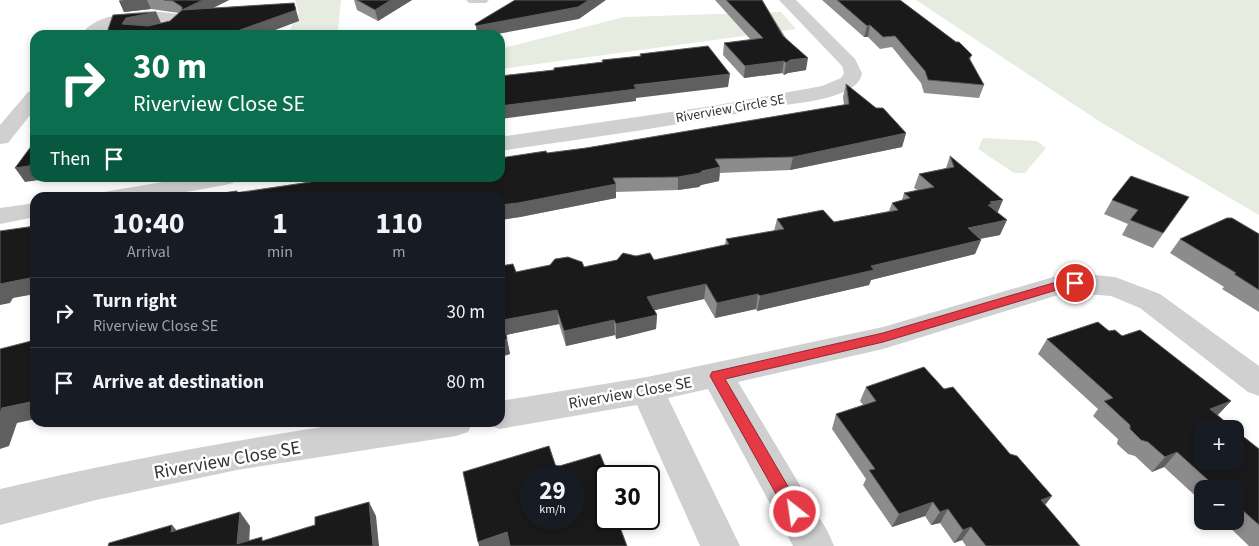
<!DOCTYPE html>
<html lang="en">
<head>
<meta charset="utf-8">
<style>
  body { margin:0; font-family:"Source Sans 3",sans-serif; background:#20242c; color:#f1f3f6; height:100vh; display:flex; flex-direction:column; font-size:19px; white-space:nowrap }
  * { box-sizing:border-box; margin:0 }
  p { font-size:16px; color:#9ea1a6 }
  .icon { flex:none; width:28px; height:28px; fill:none; stroke:currentColor; stroke-width:2; stroke-linecap:round; stroke-linejoin:round }
  .map { position:relative; flex:1; overflow:hidden }
  .details { position:absolute; left:30px; top:192px; width:475px; height:235px; display:flex; flex-direction:column; background:#171b24; border-radius:15px; box-shadow:0 2px 8px #0003 }
  .details>* { flex:none }
  .banner { position:absolute; left:30px; top:30px; width:475px; height:152px; border-radius:15px; box-shadow:0 2px 8px #0003; background:#0b6e4f; color:#fff; overflow:hidden }
  .buttons { position:absolute; left:1194px; top:420px; display:grid; gap:10px }
  .buttons a { display:grid; place-items:center; width:50px; height:50px; border-radius:10px; background:#171b24; box-shadow:0 2px 8px #0003; font-size:25px }
  .speed { position:absolute; left:520px; top:465px; display:flex; gap:10px; font-size:25px; font-weight:700; text-align:center }
  .speed>* { display:grid; place-content:center; width:65px; height:65px; border-radius:50%; background:#171b24; box-shadow:0 2px 8px #0003; line-height:1 }
  .speed small { font-size:12px; font-weight:400 }
  .speed .limit { border:2px solid #111; border-radius:8px; background:#fff; color:#111 }
  .pin { position:absolute; display:grid; place-items:center; width:42px; height:42px; color:#fff; margin:-21px; border:2px solid #fff; border-radius:50%; box-shadow:0 1px 5px #0007 }
  .me { position:absolute; width:55px; margin:-28px; rotate:330deg; stroke-linejoin:round; filter:drop-shadow(0 0 4px #0008) }
  .turn { display:flex; align-items:center; gap:18px; height:105px; padding:0 20px; font-size:22px }
  .turn .icon { width:65px; height:65px; stroke-width:2.5 }
  .turn b { display:block; font-size:35px; line-height:42px }
  .then { display:flex; align-items:center; height:48px; padding:0 20px; background:#0003; gap:10px; font-size:19px }
  .eta { display:flex; justify-content:space-evenly; align-items:center; height:85px; text-align:center }
  .eta b { font-size:30px; font-weight:700; line-height:35px }
  ul { padding:0; list-style:none }
  li { display:flex; align-items:center; gap:15px; height:70px; padding:0 20px; border-top:1px solid #363941 }
  li div { flex:1 }
  li b { display:block; font-size:19px }
  li em { font-style:normal }
  .map>svg:first-child { display:block }
  .green { fill:#e6ecdf }
  .lines { fill:none; stroke-linecap:round; stroke-linejoin:round }
  .street { fill:#d0d0d0; fill-rule:evenodd }
  .wall { fill:#8c8c8c }
  .shaded-wall { fill:#5f5f5f }
  .building { fill:#1a1a1a; stroke:#5f5f5f; fill-rule:evenodd }
  .route { fill:#e63946; stroke:#96252e }
  .labels { text-anchor:middle; stroke-width:5; stroke-linejoin:round; paint-order:stroke }
  .far-street-label { font-size:14px; fill:#333; stroke:#fff }
  .street-label { font-size:16px; fill:#333; stroke:#fff }
  .near-street-label { font-size:19px; fill:#333; stroke:#fff }
</style>
</head>
<body>
<div class="map">
<svg width="1259" height="546" viewBox="0 0 1259 546">
  <rect width="100%" height="100%" fill="#fff"/>
  <path class="green" d="M295,0H341L338,30L364,35H287L299,13Z
    M916,0H1259V215L1102,123Z
    M781,12L796,29L500,69V49L624,17Z
    M983,138L1037,141L1046,148L1025,173H1014L978,149Z"/>
  <g class="lines">
    <path class="street" d="M466,0H489L486,3H469Z
      M779,0H796L855,59L862,73C861,81 855,86 848,90C824,102 793,103 767,108C678,126 589,138 500,151V137L712,106L822,86L841,78L844,73L842,66Z
      M151,11L178,14L186,20C173,40 151,35 130,35L132,31L158,27L168,22L151,21L126,23L111,27L98,35H81C95,14 128,13 151,11Z
      M35,90V109L8,143L0,144V125L28,92Z
      M187,178H237L233,183L225,185L153,198H97L100,193L109,191Z
      M35,203V217L0,224V208Z
      M1075,273L1115,277L1160,294L1259,366V396L1248,392L1140,308L1111,296L1075,293L1061,294L883,349L738,382L828,532L834,546H793L708,389L668,398L740,546H700L637,405L500,429L488,425L487,422H500V401L647,377L883,327L1060,275Z
      M355,422H473L468,432L456,436L237,470L96,500L0,525V489C117,461 235,440 355,422Z"/>
  </g>
  <path class="wall" d="M119,0H229L213,8L294,3L299,21L106,35L156,12L161,23L170,21L179,13L151,9L124,12Z
    M354,0H412L378,21L357,10Z
    M715,0H762L806,70L788,73L784,75L782,73L744,78L723,55L724,43L751,40Z
    M822,0H900L956,42L972,55L970,60L984,85L979,98L924,93L921,83L892,47L880,49L868,37H864Z
    M846,84L906,133L902,147L790,170L720,173L719,181L701,185L699,187L678,190L616,192V198L520,217L500,220V198L197,197L237,191L238,192L337,178H360L586,148L844,105L843,97Z
    M950,156L997,213L1000,235L980,239L981,240L975,254L871,280L869,285L757,311L756,309L715,318L704,299L654,310L657,315L656,329L616,339L615,335L566,346L559,324L506,335L510,354L500,357L516,272L584,267L636,256L654,260L725,245L726,239L774,231L777,219L834,222L889,211L892,203L902,200L904,193L917,190L914,188L919,174L946,168Z
    M1189,197L1153,248L1122,235L1128,224L1104,214L1112,200Z
    M1259,234V312L1222,289L1224,287L1170,253L1180,239Z
    M1109,331L1122,336L1231,401L1217,415L1259,449V546H1249L1223,521H1235V489H1202V502L1164,467L1152,472L1135,456L1128,454L1117,444L1118,439L1093,416L1098,409L1038,354L1047,339Z
    M866,387L944,389L1052,496L1045,505L1080,546H966L962,540L954,543L940,523L931,525L925,516L892,527L863,485L866,479L832,429L836,414L863,405L860,401Z"/>
  <path class="shaded-wall" d="M125,0H147L151,9L124,12L119,1Z
    M203,0H229L187,21L182,10Z
    M391,0H412L378,21L375,10Z
    M589,0H606L579,19L492,35H477L476,26Z
    M294,3L299,21L262,35H226Z
    M156,12L161,23L132,29L122,24L126,18Z
    M870,25L868,37H864L867,26Z
    M808,58L806,70L788,73L784,75L786,63L790,60Z
    M784,61L782,73L744,78L745,66Z
    M730,74L728,87L636,98V101L500,119V106L634,85Z
    M906,133L902,147L790,170L793,157Z
    M35,165V178H54L25,182L15,168Z
    M720,167L719,181L701,185L699,187L678,190V177Z
    M616,184V198L520,217L500,220V205Z
    M1003,200L997,214L988,205L990,202Z
    M1007,220L1000,235L962,242L968,228Z
    M981,240L975,254L871,280L869,285L757,311L760,296L871,266Z
    M35,277V294L13,298L10,303L0,305V283Z
    M706,284L704,299L647,312V297Z
    M758,294L756,309L715,318L717,303Z
    M557,310L559,324L506,335L503,320Z
    M657,315L656,329L616,339V324Z
    M614,320L615,335L566,346L564,331Z
    M507,339L510,354L500,357V341Z
    M35,401V419L17,423L9,446L0,449V414L2,408Z
    M1231,401L1217,416L1210,409Z
    M1177,452L1164,467L1152,472L1165,457Z
    M1052,496L1041,510V500Z
    M369,502L376,516L379,546H373Z
    M933,502L925,516L892,527L899,514Z
    M948,509L940,523L931,525L940,512Z
    M240,512L250,526L249,546L237,544Z
    M172,525L184,539L171,532Z
    M971,527L962,540L954,543L963,530Z
    M507,532L510,546H479L478,542Z"/>
  <path class="building" d="M164,0H203L182,10V7L173,1Z
    M357,0H391L375,10Z
    M515,0H589L578,7L476,26L475,24Z
    M726,0H762L783,36L808,58L790,60L786,63L784,61L745,66L724,43L763,38Z
    M837,0H900L956,42H959L972,55L969,58L984,85L928,80L925,71L895,36L883,37L870,25L867,26Z
    M294,3L296,10L226,35H106L113,15L156,12L126,18L122,24L148,26L170,21L182,10Z
    M708,46L730,74L634,85L636,89L500,106V76L554,70V68L603,62L602,60L641,56L640,54Z
    M846,84L876,108H883L906,133L793,157L715,159L720,167L702,171L700,173L678,177L613,178L616,184L518,203L500,205V198H182L196,195L195,197L237,191V193L337,178H500V158L546,151L547,153L586,148L849,104Z
    M35,141V165L15,168Z
    M950,156L1003,200L990,202L992,204L988,205L1007,220L968,228L981,240L871,266L874,270L760,296L758,294L717,303L706,284L647,297L657,315L616,324L614,320L564,331L557,310L503,320L507,339L500,341V266L513,264L516,272L550,265L555,259L568,257L582,262L584,267L617,260L623,253L636,256L650,253L654,260L729,244L726,239L784,229L777,219L823,210L834,222L898,210L892,203L910,198L904,193L934,187L919,174L954,167Z
    M1131,176L1189,197L1163,233L1130,220L1138,210L1112,200Z
    M1227,218H1232L1259,234V290L1234,274L1236,273L1180,239Z
    M35,226V277L0,284V231Z
    M1098,322L1109,331L1115,330L1122,336L1140,330L1231,401L1210,409L1234,429H1202V461H1235V430L1259,449V525L1239,507L1235,506V489H1218L1177,452L1165,457L1148,442L1141,440L1130,429V425L1104,401L1113,398L1047,339Z
    M35,340V401L2,408L0,414V349Z
    M924,367L944,389L953,387L1010,454L1017,456L1052,496L1041,500L1080,546H986L971,527L963,530L948,509L940,512L933,502L899,514L869,470L875,469L836,414L876,401L866,387Z
    M549,446L556,467L600,454L609,476H606V519H617L627,546H510L507,532L478,542L463,472ZM531,476H574V519H531Z
    M369,502L373,546H108L109,543L172,525L171,532L240,512L237,544L262,537V541L315,525V517Z"/>
  <path class="route" d="M1075,279L1079,280L1081,283L1079,286L1060,289L883,342L725,379L800,507L803,512L800,517L795,519L789,517L710,376L712,372L717,371L883,333L1060,281Z"/>
  <g class="labels">
    <g class="far-street-label">
      <text transform="translate(730 108) rotate(-10)" y="5">Riverview Circle SE</text>
    </g>
    <g class="street-label">
      <text transform="translate(630 392) rotate(-10)" y="6">Riverview Close SE</text>
    </g>
    <g class="near-street-label">
      <text transform="translate(227 459) rotate(-10)" y="7">Riverview Close SE</text>
    </g>
  </g>
</svg>
<div class="buttons">
<a>+</a>
<a>−</a>
</div>
<div class="speed"><div>29<small>km/h</small></div><div class="limit">30</div></div>
<div class="pin" style="left:1075px;top:283px;background:#d93025"><svg class="icon" aria-label="arrive" viewBox="0 0 24 24"><path d="M6 21V4h12l-3 4 3 4H6"/></svg></div>
<svg class="me" style="left:795px;top:512px" viewBox="-20 -20 40 40"><circle r="17" fill="#e63946" stroke="#fff" stroke-width="3"/><path d="M0-11L8 9 0 5-8 9z" fill="#fff"/></svg>
<div class="banner">
<div class="turn"><svg class="icon" aria-label="right" viewBox="0 0 24 24"><path d="M7 20v-9h11M14 6l5 5-5 5"/></svg><div><b>30 m</b>Riverview Close SE</div></div>
<div class="then">Then<svg class="icon" aria-label="arrive" viewBox="0 0 24 24"><path d="M6 21V4h12l-3 4 3 4H6"/></svg></div>
</div>
<section class="details">
<div class="eta">
<div><b>10:40</b><p>Arrival</p></div>
<div><b>1</b><p>min</p></div>
<div><b>110</b><p>m</p></div>
</div>
<ul>
<li><svg class="icon" aria-label="right" viewBox="0 0 24 24"><path d="M7 20v-9h11M14 6l5 5-5 5"/></svg><div><b>Turn right</b><p>Riverview Close SE</p></div><em>30 m</em></li>
<li><svg class="icon" aria-label="arrive" viewBox="0 0 24 24"><path d="M6 21V4h12l-3 4 3 4H6"/></svg><div><b>Arrive at destination</b></div><em>80 m</em></li>
</ul>
</section>
</div>
</body>
</html>
